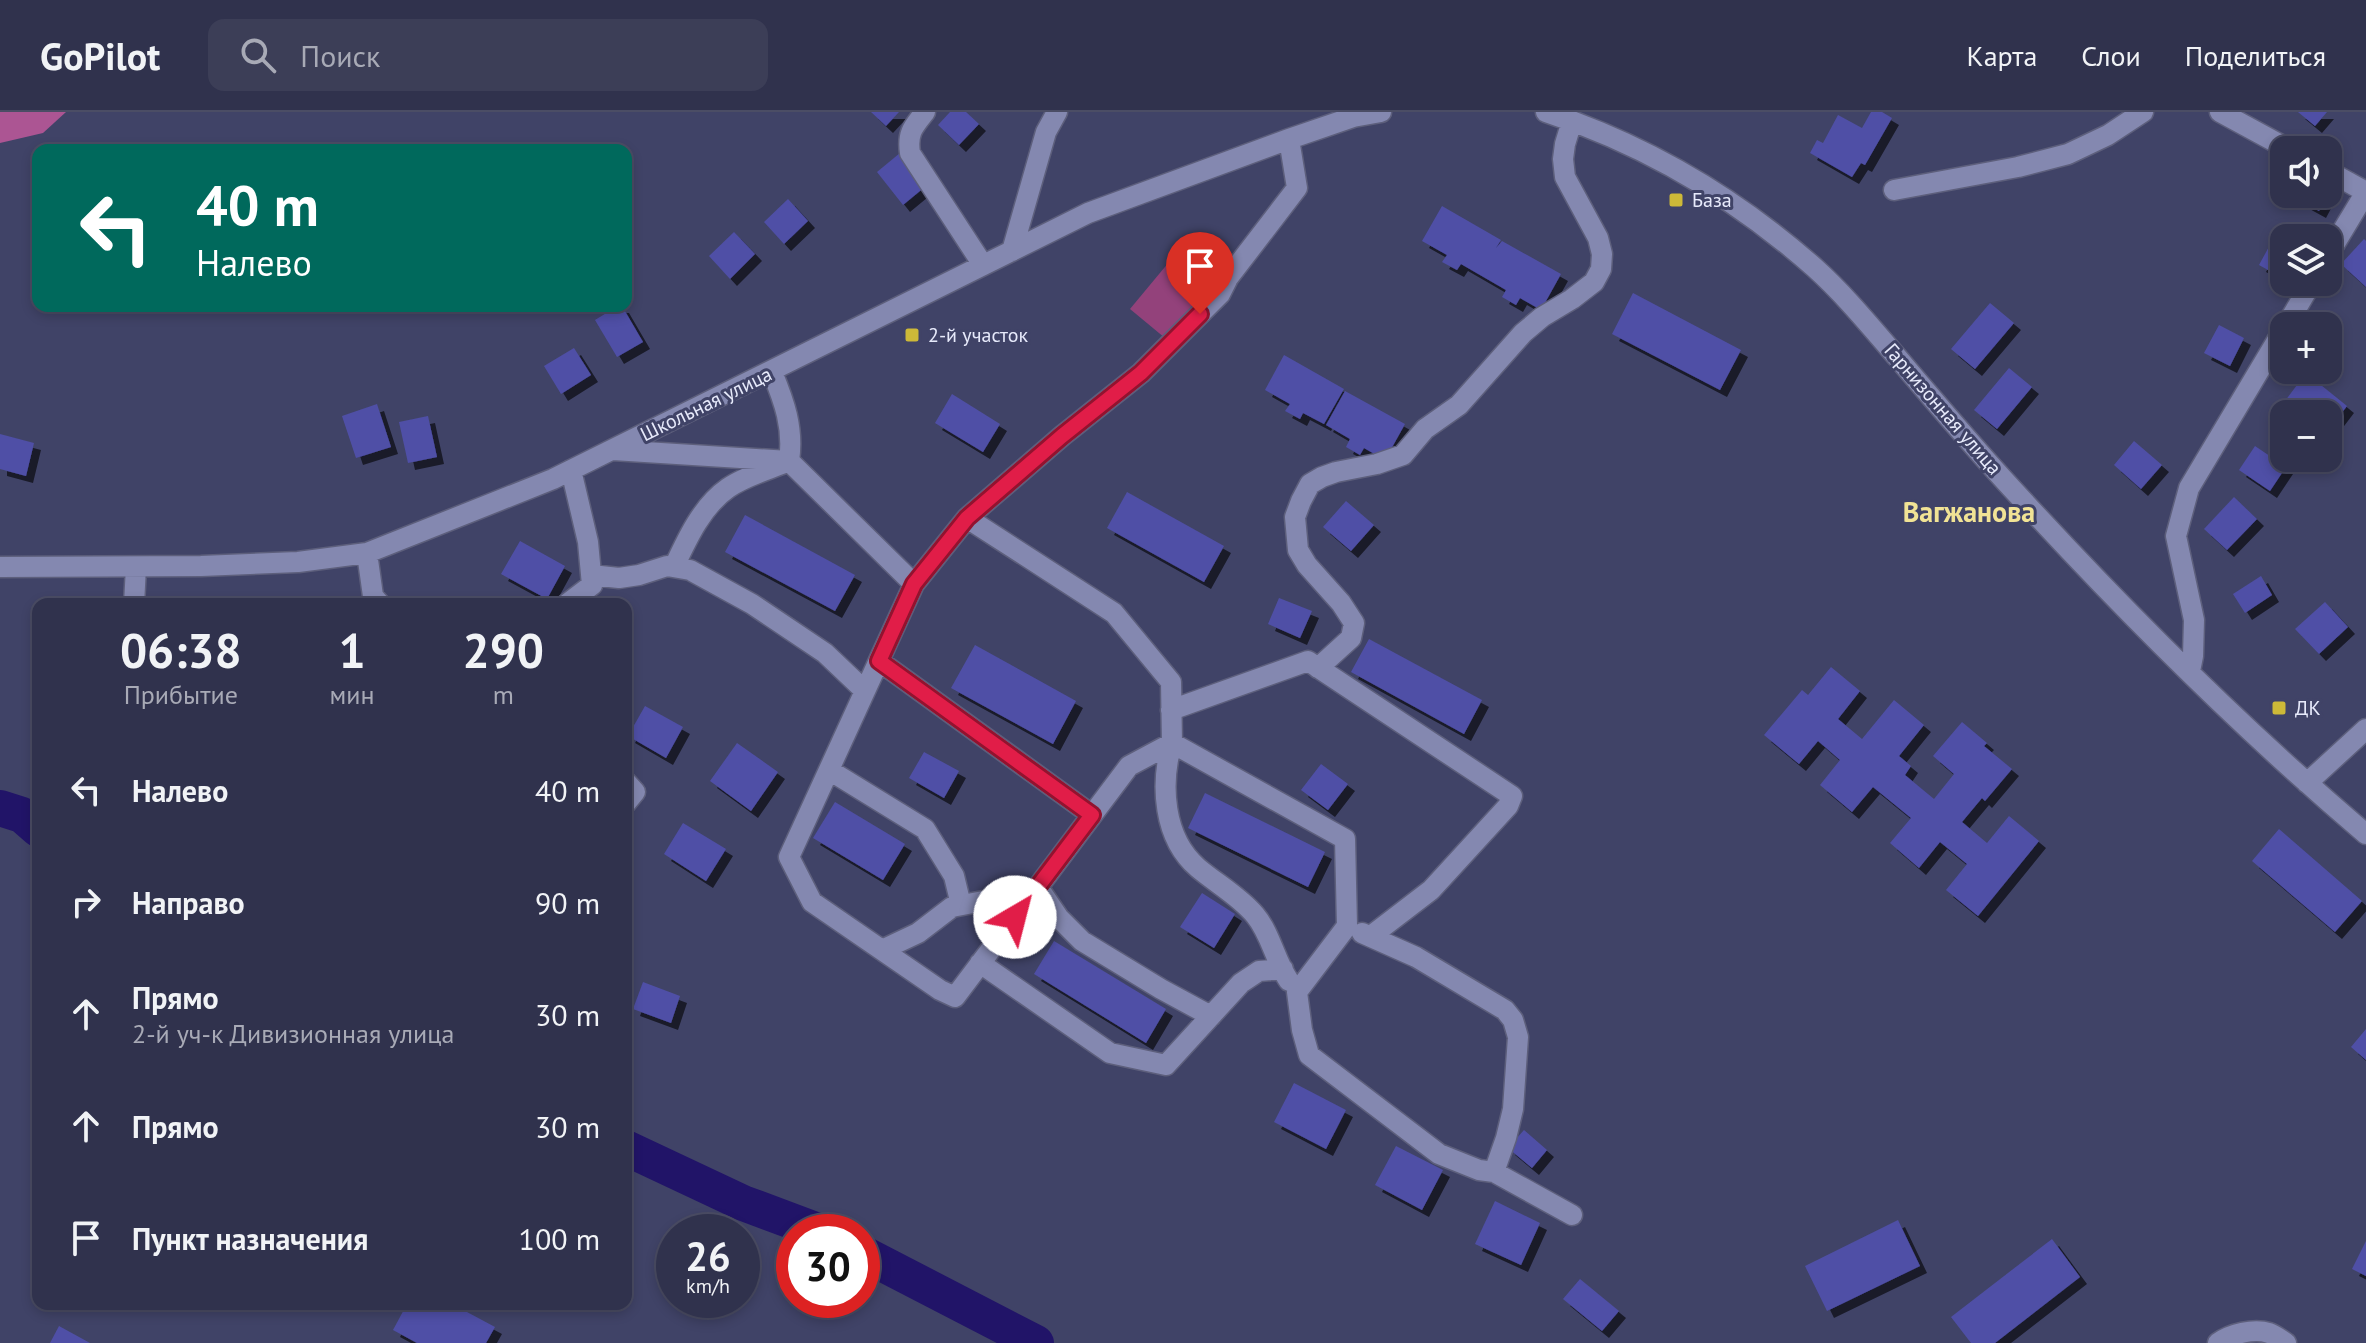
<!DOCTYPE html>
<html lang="ru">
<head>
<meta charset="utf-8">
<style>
  body { margin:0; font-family:"PT Sans",sans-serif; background:#3c3e57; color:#f1f3f6; height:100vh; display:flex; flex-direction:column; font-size:30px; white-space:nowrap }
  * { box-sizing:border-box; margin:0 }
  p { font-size:26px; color:#a8aab6 }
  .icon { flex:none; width:44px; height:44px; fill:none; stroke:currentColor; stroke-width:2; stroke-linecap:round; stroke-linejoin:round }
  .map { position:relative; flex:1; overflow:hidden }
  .sheet { position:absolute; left:32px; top:486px; width:600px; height:712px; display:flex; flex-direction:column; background:#30324d; border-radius:16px; box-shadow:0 4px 12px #0003,0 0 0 2px #4b4d65 }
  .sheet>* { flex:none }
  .banner { position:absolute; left:32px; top:32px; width:600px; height:168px; border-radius:16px; box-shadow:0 4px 12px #0003,0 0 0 2px #4b4d65; background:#00695c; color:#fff; overflow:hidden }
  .fabs { position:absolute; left:2270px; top:24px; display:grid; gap:16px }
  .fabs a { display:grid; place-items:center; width:72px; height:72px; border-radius:16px; background:#30324d; box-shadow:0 4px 12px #0003,0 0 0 2px #4b4d65; font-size:40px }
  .speed { position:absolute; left:656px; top:1102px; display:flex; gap:16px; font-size:40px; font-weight:700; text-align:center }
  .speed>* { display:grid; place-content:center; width:104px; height:104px; border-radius:50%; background:#30324d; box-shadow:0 4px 12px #0003,0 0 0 2px #4b4d65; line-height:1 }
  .speed small { font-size:20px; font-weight:400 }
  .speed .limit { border:12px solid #d22; background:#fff; color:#111 }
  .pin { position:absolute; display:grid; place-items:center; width:68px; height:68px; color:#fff; margin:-82px -34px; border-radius:50% 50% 50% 0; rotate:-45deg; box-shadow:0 0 8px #0007 }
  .pin .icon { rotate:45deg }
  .me { position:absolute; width:88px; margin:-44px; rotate:37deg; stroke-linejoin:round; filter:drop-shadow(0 0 6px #0008) }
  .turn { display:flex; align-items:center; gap:28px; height:168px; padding:0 32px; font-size:36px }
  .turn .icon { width:104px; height:104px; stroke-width:2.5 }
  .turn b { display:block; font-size:56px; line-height:68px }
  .eta { display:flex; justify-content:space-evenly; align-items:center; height:136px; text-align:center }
  .eta b { font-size:48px; font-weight:700; line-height:56px }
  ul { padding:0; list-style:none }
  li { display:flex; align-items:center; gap:24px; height:112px; padding:0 32px }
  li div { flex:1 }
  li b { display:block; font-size:30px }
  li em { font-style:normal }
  header { display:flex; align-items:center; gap:48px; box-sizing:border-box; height:112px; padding:0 40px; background:#30324d; border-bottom:2px solid #4b4d65 }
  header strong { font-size:38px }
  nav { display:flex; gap:44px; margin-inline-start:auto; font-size:28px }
  .search { width:560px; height:72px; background:#3c3e57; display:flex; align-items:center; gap:20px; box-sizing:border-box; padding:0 28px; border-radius:16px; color:#a8aab6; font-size:30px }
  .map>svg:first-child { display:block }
  .green { fill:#93427b }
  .forest { fill:#ac5593 }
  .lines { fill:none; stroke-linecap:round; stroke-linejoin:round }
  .river { stroke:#211468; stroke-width:36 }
  .building { fill:#4f4fa6; filter:url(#shadow) }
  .minor-casing { stroke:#5d5f7c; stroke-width:23 }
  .minor { stroke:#8488b0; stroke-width:20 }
  .route-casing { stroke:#92132f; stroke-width:20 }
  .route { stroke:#e11d48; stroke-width:14 }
  .poi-dot { fill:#cdb938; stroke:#404367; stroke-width:3 }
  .labels { text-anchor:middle; stroke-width:6; stroke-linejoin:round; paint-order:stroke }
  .poi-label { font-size:20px; fill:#e7eafb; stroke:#404367; text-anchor:start }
  .street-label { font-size:20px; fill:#e7eafb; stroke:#404367 }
  .district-label { font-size:28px; font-weight:bold; fill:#f1e395; stroke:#404367 }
</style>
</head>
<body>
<header>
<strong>GoPilot</strong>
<div class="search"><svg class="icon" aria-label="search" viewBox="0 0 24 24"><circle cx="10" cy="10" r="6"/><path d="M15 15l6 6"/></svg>Поиск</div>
<nav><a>Карта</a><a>Слои</a><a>Поделиться</a></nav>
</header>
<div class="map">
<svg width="2366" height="1231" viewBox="0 0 2366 1231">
  <defs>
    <filter id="shadow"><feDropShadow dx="7" dy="7" stdDeviation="0" flood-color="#0009"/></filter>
  </defs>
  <rect width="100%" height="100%" fill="#404367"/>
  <path class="green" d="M1184,132L1219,162L1165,226L1130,197Z"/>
  <path class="forest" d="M0,0H66L43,21L0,31Z"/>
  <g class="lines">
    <path class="river" d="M0,696L22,703L38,717
      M626,1036L743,1091L821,1120
      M862,1141L1036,1231"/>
  </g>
  <path class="building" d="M871,0H899L886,14Z
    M950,0H966L979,12L959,33L938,13Z
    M1871,0H1882L1892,6L1865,53L1861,51L1852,65L1810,41L1817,28L1823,31L1838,3L1862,16Z
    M2298,0H2327L2315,14Z
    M900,41L926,74L903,93L877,60Z
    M2288,82H2328L2319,99Z
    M788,87L808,109L784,132L764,110Z
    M1442,94L1501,128L1496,136L1502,129L1561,162L1541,198L1520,186L1516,193L1502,185L1506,178L1461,152L1457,158L1442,150L1447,143L1422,129Z
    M734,120L755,142L730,167L709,144Z
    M2364,127L2366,129V175L2341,152Z
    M2271,131L2284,138V167L2259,153Z
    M1633,181L1741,238L1720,278L1612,222Z
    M1990,191L2014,211L1975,257L1951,237Z
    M618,194H622L643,230L617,245L595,208Z
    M2219,213L2244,226L2230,254L2204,241Z
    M574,236L591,263L561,282L544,254Z
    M1284,243L1344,277L1324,312L1303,301L1300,307L1285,299L1290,292L1265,278Z
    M2009,256L2032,275L1997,317L1974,298Z
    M2306,261L2347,294L2328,319V302H2301L2285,289Z
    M1345,279L1405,312L1385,348L1364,336L1360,343L1346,335L1350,327L1326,313Z
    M952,282L1000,312L983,340L935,311Z
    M377,292L391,335L356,346L342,304Z
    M428,304L437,345L408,351L399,310Z
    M0,322L34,331L26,364L0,357Z
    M2134,329L2162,353L2141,377L2114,353Z
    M2255,334L2286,355L2270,379L2239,358Z
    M1127,380L1224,434L1204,470L1107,416Z
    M2234,385L2257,407L2227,438L2204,417Z
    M1346,389L1374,413L1351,439L1323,415Z
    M745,403L855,463L835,499L725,440Z
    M520,429L565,454L547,487L501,462Z
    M2261,464L2272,483L2245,501L2233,482Z
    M1279,486L1312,499L1300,526L1268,512Z
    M2325,490L2348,515L2319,542L2295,517Z
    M1369,527L1482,588L1464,622L1351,560Z
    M975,533L1076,589L1053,632L951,576Z
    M1831,555L1860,579L1838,607L1862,627L1894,588L1924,613L1899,644L1911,654L1905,663L1934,687L1954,662L1933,644L1962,610L1987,631L1984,634L2012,657L1985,689L1982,686L1962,710L1987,731L2009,704L2039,729L1978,804L1946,778L1967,752L1940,730L1919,756L1890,731L1911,706L1873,675L1852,700L1820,673L1840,648L1818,629L1799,652L1764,623L1802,578L1808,583Z
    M645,594L683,615L666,646L628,624Z
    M737,631L778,660L751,699L710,669Z
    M924,640L959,659L944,686L909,666Z
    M1321,652L1348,672L1328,698L1301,678Z
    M1205,681L1325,740L1308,775L1188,716Z
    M835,690L905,732L883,768L813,726Z
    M683,711L726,737L706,769L664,742Z
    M2279,717L2362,789L2335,820L2252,749Z
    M1202,781L1235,802L1214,836L1180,815Z
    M1054,829L1166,897L1146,931L1034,862Z
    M643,870L680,884L671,911L633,897Z
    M2366,917V948L2351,935Z
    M1294,971L1346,998L1326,1037L1274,1010Z
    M1524,1018L1547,1038L1532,1056L1508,1036Z
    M1396,1034L1443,1058L1422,1098L1375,1073Z
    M1495,1089L1540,1111L1521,1153L1475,1132Z
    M1898,1108L1920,1154L1827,1199L1805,1154Z
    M2052,1127L2080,1165L1995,1231H1971L1951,1205Z
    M2366,1129V1164L2352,1157Z
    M1580,1167L1619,1199L1602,1219L1563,1187Z
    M407,1192H452L495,1215L486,1231H417L393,1218Z
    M59,1214L90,1231H50Z"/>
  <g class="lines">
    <g class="minor-casing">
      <path id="minor" d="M925,0C913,15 907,21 910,41L983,153
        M1546,0C1646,33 1736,86 1815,156C1845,183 1871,215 1897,245C1936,291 1975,337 2016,381C2126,501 2242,617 2366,722
        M2220,0L2290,38
        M2328,59L2366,80L2328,143
        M1894,78L2018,55L2068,42L2108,23L2143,0
        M1012,139L1046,20L1057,0
        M2286,214L2312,170
        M772,260C784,289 794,316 789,349
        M613,338L789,349
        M789,349L914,472L967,406L1114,501L1171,570L1172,631L1345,727L1347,814L1297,880L1302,918L1309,943L1439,1042L1479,1058L1494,1060L1572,1103
        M967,406L1062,324L1141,261L1220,182L1228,166L1297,76L1289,27
        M367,441L373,484L380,492
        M0,455L201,454L298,450L367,441L553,367L1088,101L1289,27L1353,5L1381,0
        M674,455C687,427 702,394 728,376C744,365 764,359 782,352
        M591,463L619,466L639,463L667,454L690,458L752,492L825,541L865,579
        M914,472L789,745L812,790L940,878L955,885L1129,654L1172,631
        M134,492L136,455
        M567,492L592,473L588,430L571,358
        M879,549L1092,703
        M1318,556L1351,526L1354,511L1341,491L1307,453L1298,438L1295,405L1301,389L1310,372L1322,365L1336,360L1377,352L1403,343L1425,317L1459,293L1523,221L1542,205L1572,187L1594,170L1601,157L1602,142L1598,126L1565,65L1563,47L1565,32L1572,9
        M2190,559L2193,544L2194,508L2176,424L2189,376L2284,217
        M1171,598L1308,549L1512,684L1508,694L1431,778L1371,824
        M1172,631C1160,672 1163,726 1198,756C1217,772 1239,784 1255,803C1271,822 1275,849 1289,869
        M829,658L925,717L954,764L961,793
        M626,670L635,680L626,691
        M2307,671L2366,617
        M1038,775L1059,806L1082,829L1161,877L1211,904
        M1362,821L1416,845L1505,898L1513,908L1518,925L1513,997L1506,1026L1494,1060
        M882,838L918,821L952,795L1020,782H1032
        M980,851L1110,941L1166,953L1241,871L1259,859L1283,857
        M2218,1231C2230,1222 2254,1216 2269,1221C2275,1223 2281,1228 2286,1231"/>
    </g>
    <use href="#minor" class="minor"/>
  </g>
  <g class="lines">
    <g class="route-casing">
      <path id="route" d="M1015,805L1092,703L879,549L914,472L967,406L1062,324L1141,261L1200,202"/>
    </g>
    <use href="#route" class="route"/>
  </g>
  <g class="poi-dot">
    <rect x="1668" y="80" width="16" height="16" rx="4"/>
    <rect x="904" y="215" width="16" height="16" rx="4"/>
    <rect x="2271" y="588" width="16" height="16" rx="4"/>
  </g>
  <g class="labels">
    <g class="poi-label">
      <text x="1692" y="95">База</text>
      <text x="928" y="230">2-й участок</text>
      <text x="2295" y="603">ДК</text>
    </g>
    <g class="street-label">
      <text transform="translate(706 292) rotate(-26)" y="7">Школьная улица</text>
      <text transform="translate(1943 297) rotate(49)" y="7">Гарнизонная улица</text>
    </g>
    <g class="district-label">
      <text x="1969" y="410">Вагжанова</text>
    </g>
  </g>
</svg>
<div class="fabs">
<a><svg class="icon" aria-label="sound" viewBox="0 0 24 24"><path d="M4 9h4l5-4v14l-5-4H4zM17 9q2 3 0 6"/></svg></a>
<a><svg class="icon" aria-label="layers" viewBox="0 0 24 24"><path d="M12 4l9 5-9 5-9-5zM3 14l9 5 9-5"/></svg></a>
<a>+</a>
<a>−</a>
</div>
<div class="speed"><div>26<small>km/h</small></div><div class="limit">30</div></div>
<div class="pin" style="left:1200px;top:202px;background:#d93025"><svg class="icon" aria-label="arrive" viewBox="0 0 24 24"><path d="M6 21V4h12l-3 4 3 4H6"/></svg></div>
<svg class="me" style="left:1015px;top:805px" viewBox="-20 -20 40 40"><circle r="19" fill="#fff"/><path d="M0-13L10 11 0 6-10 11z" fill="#e11d48"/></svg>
<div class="banner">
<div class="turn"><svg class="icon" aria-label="left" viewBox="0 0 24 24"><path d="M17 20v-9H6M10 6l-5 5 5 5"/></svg><div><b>40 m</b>Налево</div></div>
</div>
<section class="sheet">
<div class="eta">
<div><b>06:38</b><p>Прибытие</p></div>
<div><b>1</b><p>мин</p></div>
<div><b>290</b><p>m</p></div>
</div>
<ul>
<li><svg class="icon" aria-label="left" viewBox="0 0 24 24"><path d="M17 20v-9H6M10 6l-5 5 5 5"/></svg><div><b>Налево</b></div><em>40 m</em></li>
<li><svg class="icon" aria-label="right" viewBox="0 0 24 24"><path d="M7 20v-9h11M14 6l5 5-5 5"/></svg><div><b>Направо</b></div><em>90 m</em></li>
<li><svg class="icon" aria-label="ahead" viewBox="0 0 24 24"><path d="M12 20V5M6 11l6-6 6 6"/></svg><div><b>Прямо</b><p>2-й уч-к Дивизионная улица</p></div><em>30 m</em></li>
<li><svg class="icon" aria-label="ahead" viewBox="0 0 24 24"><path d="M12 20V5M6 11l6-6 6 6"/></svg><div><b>Прямо</b></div><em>30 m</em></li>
<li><svg class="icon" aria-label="arrive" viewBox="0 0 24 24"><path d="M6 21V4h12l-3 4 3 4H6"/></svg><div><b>Пункт назначения</b></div><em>100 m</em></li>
</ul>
</section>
</div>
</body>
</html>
